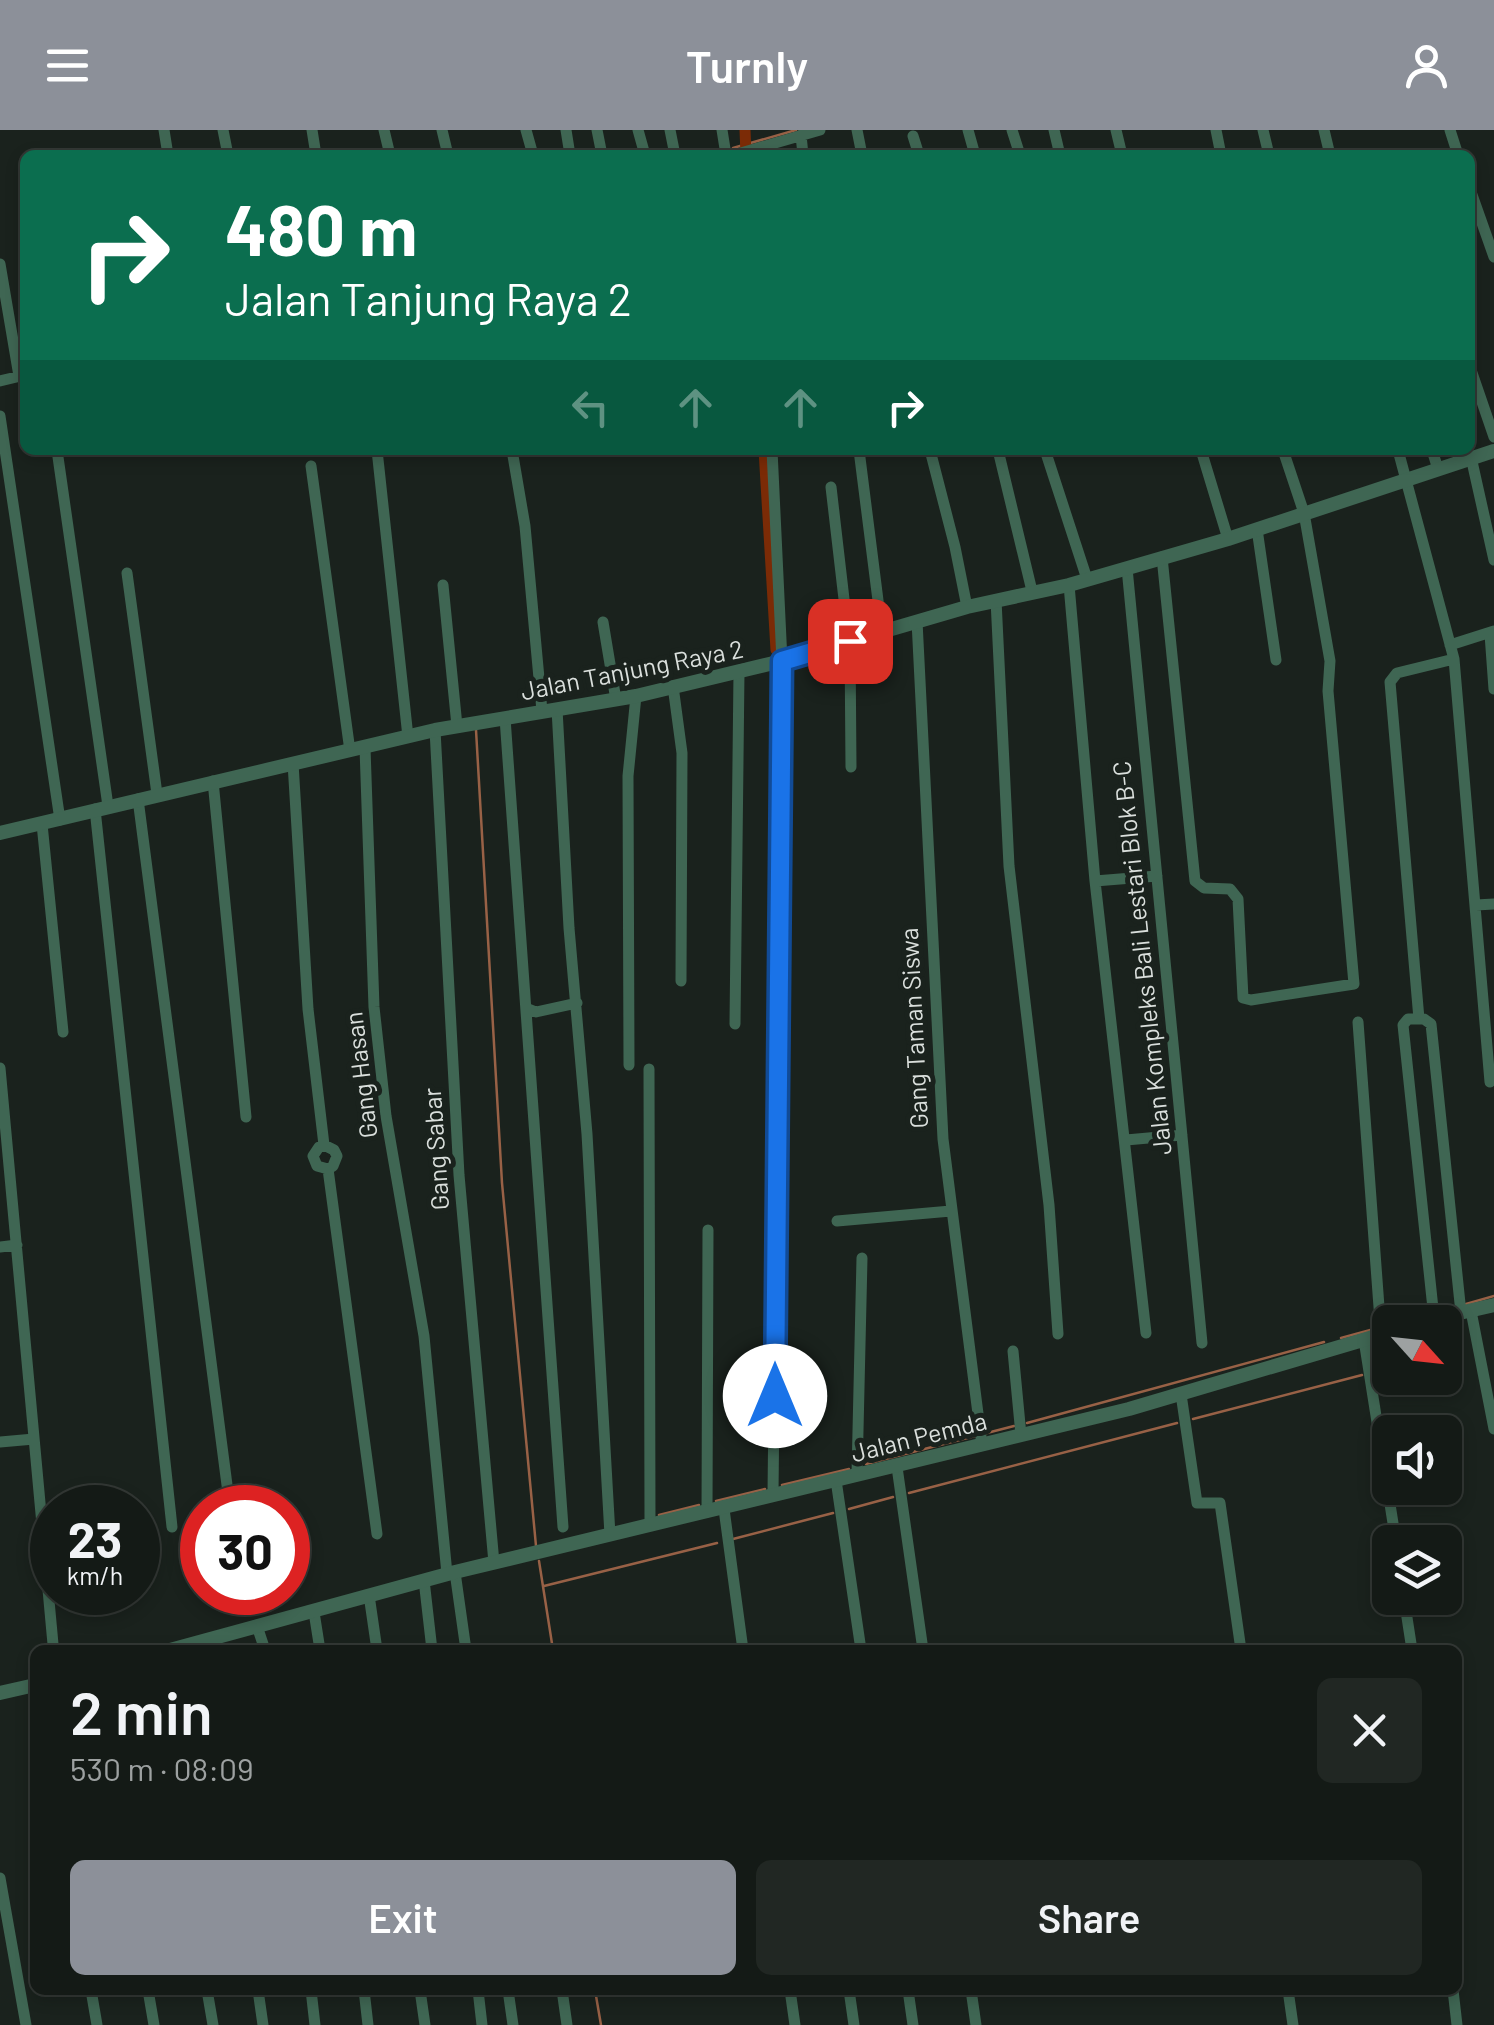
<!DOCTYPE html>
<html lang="en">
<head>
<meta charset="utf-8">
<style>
  body { margin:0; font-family:Barlow,sans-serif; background:#212723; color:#f1f3f6; height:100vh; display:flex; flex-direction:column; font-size:38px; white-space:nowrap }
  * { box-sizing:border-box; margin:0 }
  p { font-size:32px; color:#9da1a1 }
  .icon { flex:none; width:55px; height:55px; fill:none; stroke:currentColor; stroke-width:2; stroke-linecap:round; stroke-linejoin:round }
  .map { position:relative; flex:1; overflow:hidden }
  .details { position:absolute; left:30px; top:1515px; width:1432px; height:350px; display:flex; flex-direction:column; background:#141a16; border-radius:15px; box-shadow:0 5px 15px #0003,0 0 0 2px #333835 }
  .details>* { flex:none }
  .guide { position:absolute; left:20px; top:20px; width:1455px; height:305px; border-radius:15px; box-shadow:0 5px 15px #0003,0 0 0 2px #333835; background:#0b6e4f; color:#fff; overflow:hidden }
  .needle { width:65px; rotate:117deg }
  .fabs { position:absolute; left:1372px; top:1175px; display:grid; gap:20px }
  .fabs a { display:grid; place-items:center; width:90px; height:90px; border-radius:15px; background:#141a16; box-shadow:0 5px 15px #0003,0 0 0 2px #333835; font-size:50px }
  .speed { position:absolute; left:30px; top:1355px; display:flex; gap:20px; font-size:50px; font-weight:700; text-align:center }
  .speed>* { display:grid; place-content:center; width:130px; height:130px; border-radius:50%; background:#141a16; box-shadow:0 5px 15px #0003,0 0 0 2px #333835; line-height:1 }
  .speed small { font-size:25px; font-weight:400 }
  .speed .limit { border:15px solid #d22; background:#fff; color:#111 }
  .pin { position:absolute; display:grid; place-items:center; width:85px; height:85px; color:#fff; margin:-42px; border-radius:20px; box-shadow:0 5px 15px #0006 }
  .me { position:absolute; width:110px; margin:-55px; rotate:0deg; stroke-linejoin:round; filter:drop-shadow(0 0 8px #0008) }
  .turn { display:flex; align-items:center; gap:35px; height:210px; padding:0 40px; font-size:45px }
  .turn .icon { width:130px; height:130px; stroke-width:2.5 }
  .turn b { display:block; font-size:70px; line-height:85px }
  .lanes { display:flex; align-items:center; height:95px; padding:0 40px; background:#0003; justify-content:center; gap:50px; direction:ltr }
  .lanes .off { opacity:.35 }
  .round { display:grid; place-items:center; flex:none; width:105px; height:105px; border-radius:15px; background:#212723 }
  .headline { display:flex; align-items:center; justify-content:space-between; height:170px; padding:0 40px }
  h1 { font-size:60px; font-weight:600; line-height:75px }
  .action { display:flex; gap:20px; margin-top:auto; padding:20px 40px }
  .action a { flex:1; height:115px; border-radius:15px; background:#8c9099; color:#fff; font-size:40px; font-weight:600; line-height:115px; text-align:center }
  .action a+a { background:#212723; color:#f1f3f6 }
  header { display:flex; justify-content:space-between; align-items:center; height:130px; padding:0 40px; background:#8c9099; color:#fff; font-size:45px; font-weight:600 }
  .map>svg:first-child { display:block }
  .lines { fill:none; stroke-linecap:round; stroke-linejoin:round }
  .stream { stroke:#986146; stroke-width:2.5 }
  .canal { stroke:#7b2b06; stroke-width:11 }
  .minor { stroke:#3f6653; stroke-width:11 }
  .tertiary { stroke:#3f6653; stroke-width:14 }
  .route-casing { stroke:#114b97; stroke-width:25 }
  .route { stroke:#1a73e8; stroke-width:18 }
  .labels { text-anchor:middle; stroke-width:10; stroke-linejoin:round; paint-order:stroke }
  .street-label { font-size:25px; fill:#dadfdc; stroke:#1a221d }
</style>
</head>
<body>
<header><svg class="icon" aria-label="menu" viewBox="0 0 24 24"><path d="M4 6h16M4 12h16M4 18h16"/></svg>Turnly<svg class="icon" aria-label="person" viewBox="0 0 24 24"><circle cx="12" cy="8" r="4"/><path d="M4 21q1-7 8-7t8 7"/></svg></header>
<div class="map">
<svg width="1494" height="1895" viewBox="0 0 1494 1895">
  <rect width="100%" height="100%" fill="#1a221d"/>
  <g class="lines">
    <path class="stream" d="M733,18L796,0
      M710,25L717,23
      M476,600L502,1053L536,1416
      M1466,1174L1494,1166
      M1399,1192L1415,1188
      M1341,1208L1374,1199
      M1378,1240L1390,1237
      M1193,1289L1362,1245
      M1027,1293L1324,1212
      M983,1304L1014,1296
      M866,1334L975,1306
      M782,1355L849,1339
      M909,1363L1177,1293
      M716,1371L765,1359
      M849,1379L893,1367
      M659,1385L699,1375
      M733,1409L833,1383
      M539,1431L553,1520
      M544,1456L717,1413
      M595,1860L601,1895"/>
    <path class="canal" d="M745,0L746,25
      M764,320L776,520"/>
    <path class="minor" d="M164,0L168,25
      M223,0L228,25
      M312,0L316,25
      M384,0L390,25
      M442,0L448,25
      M526,0L533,25
      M566,0L570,25
      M597,0L602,25
      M638,0L645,25
      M670,0L675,25
      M722,0L726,25
      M857,0L862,25
      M968,0L975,25
      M1012,0L1020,25
      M1054,0L1059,21
      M1116,0L1122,25
      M1216,0L1221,25
      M1263,0L1269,25
      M1324,0L1330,25
      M1450,0L1458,25
      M801,5L803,25
      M913,6L919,25
      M734,25L820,0
      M1470,59L1494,127
      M0,134L19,246
      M1470,237L1494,307
      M0,251L25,245
      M0,286L60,690
      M57,320L108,676
      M377,320L408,607
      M512,320L525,396L542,581
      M772,320L782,531L773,1364
      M859,320L882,502
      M930,320L955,417L967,477
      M998,320L1032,461
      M1045,320L1087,449
      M1201,320L1228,409
      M1398,320L1454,529L1490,952
      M1432,320L1438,339
      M1471,327L1494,430
      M311,336L350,621
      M831,357L849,512
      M1257,399L1276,530
      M1162,427L1195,751L1204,758L1230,759L1238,769L1243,868L1251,870L1354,854L1328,561L1330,531L1304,383L1283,320
      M1127,438L1202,1213
      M127,443L157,664
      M443,455L457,596
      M1069,455L1095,751L1146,1203
      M996,470L1009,736L1049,1075L1058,1204
      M917,491L943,1009L982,1315
      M603,492L616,570
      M1490,504L1494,559
      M850,511L851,637
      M1450,515L1494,501
      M673,556L682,623L681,851
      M557,579L569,798L587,1004L610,1405
      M505,588L563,1397
      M435,600L459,1045L494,1433
      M365,618L374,877L386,986L424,1206L447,1444
      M293,633L308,879L324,1015
      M213,651L246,987
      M138,669L230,1378
      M95,679L172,1397
      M42,694L63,902
      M1095,751L1157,746
      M1476,775L1494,774
      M526,878L536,882L577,873
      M1419,889L1390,552L1397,543L1454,529
      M1358,892L1381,1204
      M735,894L739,542
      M629,935L628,646L636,566
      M0,938L53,1514
      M649,939L650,1395
      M1126,1010L1182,1005
      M328,1039L317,1036L313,1026L319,1017L324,1015L334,1020L337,1026L333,1036L328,1039L377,1404
      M837,1091L951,1081
      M0,1117L17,1115
      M1471,1181L1494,1299
      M1434,1188L1403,895L1408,889H1424L1431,894L1461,1183
      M1364,1210L1396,1412
      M1013,1221L1021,1305
      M1181,1264L1197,1373H1220L1241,1520
      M0,1312L34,1309
      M897,1337L923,1520
      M857,1344L862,1128
      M836,1350L861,1520
      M724,1379L743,1520
      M707,1382L708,1100
      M455,1442L466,1520
      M424,1450L432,1520
      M369,1465L377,1520
      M1404,1468L1412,1520
      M314,1482L320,1520
      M257,1496L265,1520
      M0,1748L26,1895
      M91,1860L97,1895
      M148,1860L154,1895
      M207,1860L213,1895
      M258,1860L263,1895
      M311,1860L315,1895
      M364,1860L368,1895
      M420,1860L425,1895
      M478,1860L482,1895
      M508,1860L513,1895
      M562,1860L567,1895
      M790,1860L795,1895
      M849,1860L854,1895
      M908,1860L913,1895
      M971,1860L976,1895
      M1288,1860L1293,1895
      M1453,1860L1457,1895"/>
    <path class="tertiary" d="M0,703L435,600L636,566L782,531L967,477L1069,455L1228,409L1494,321
      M1420,1192L1494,1175
      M170,1520L455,1442L1129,1279L1390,1202
      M0,1563L35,1555"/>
  </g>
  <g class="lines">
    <g class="route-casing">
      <path id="route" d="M775,1266L782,531L850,511"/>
    </g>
    <use href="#route" class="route"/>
  </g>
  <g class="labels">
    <g class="street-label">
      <text transform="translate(632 540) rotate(-11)" y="9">Jalan Tanjung Raya 2</text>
      <text transform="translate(1142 828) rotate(-96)" y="9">Jalan Kompleks Bali Lestari Blok B-C</text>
      <text transform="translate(914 898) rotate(-93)" y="9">Gang Taman Siswa</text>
      <text transform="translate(361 945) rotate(-97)" y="9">Gang Hasan</text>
      <text transform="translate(436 1019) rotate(-94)" y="9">Gang Sabar</text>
      <text transform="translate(919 1307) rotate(-14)" y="9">Jalan Pemda</text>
    </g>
  </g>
</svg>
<div class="fabs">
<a><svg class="needle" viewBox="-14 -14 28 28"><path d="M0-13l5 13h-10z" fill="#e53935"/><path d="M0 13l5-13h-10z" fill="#9da1a1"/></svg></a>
<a><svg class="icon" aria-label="sound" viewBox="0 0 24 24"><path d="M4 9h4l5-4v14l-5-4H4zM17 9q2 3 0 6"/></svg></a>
<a><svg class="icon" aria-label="layers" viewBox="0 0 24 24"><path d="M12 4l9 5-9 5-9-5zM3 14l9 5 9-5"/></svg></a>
</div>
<div class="speed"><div>23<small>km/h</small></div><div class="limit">30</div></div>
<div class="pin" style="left:850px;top:511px;background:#d93025"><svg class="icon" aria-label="arrive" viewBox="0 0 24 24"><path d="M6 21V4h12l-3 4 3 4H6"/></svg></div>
<svg class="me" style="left:775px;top:1266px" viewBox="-20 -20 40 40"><circle r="19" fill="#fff"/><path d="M0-13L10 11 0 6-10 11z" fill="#1a73e8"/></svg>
<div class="guide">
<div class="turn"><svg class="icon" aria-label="right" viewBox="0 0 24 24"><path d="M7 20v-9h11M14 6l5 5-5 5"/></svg><div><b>480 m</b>Jalan Tanjung Raya 2</div></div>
<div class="lanes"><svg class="icon off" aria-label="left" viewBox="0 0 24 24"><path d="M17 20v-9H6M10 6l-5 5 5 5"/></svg><svg class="icon off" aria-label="ahead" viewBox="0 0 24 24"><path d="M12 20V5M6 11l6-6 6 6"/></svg><svg class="icon off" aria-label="ahead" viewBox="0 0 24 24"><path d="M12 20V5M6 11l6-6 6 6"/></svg><svg class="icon" aria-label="right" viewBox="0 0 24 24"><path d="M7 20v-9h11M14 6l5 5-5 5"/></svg></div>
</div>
<section class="details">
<div class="headline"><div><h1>2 min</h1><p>530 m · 08:09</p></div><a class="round"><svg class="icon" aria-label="close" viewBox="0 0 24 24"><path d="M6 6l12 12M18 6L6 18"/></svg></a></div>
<div class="action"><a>Exit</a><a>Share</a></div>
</section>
</div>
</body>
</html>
